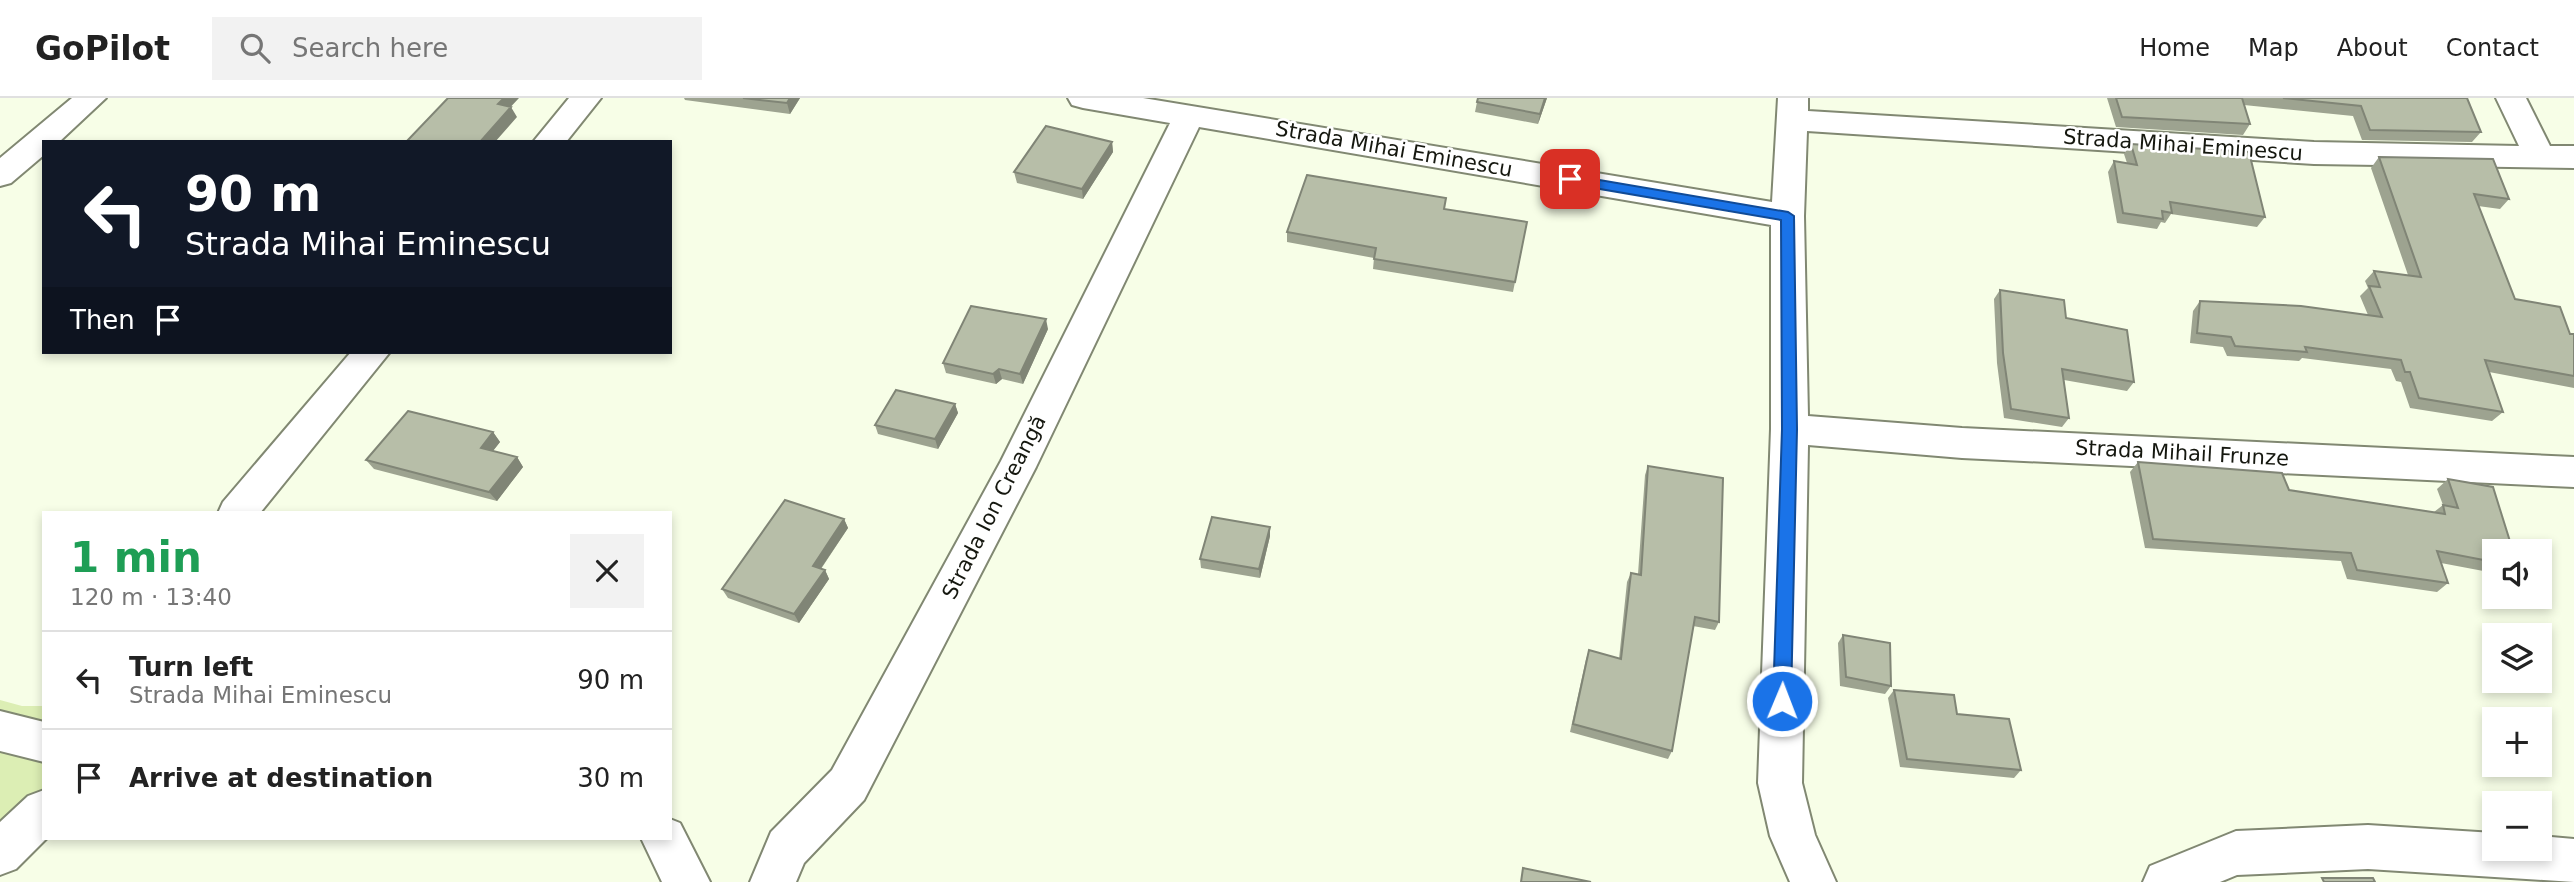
<!DOCTYPE html>
<html lang="en">
<head>
<meta charset="utf-8">
<style>
  body { margin:0; font-family:"DejaVu Sans",sans-serif; background:#f2f2f2; color:#222; height:100vh; display:flex; flex-direction:column; font-size:26px; white-space:nowrap }
  * { box-sizing:border-box; margin:0 }
  p { font-size:23px; color:#767676 }
  .icon { flex:none; width:38px; height:38px; fill:none; stroke:currentColor; stroke-width:2; stroke-linecap:round; stroke-linejoin:round }
  .map { position:relative; flex:1; overflow:hidden }
  .drawer { position:absolute; left:42px; top:413px; width:630px; height:329px; display:flex; flex-direction:column; background:#fff; border-radius:0px; box-shadow:0 4px 10px #0003 }
  .drawer>* { flex:none }
  .banner { position:absolute; left:42px; top:42px; width:630px; height:214px; border-radius:0px; box-shadow:0 4px 10px #0003; background:#111827; color:#fff; overflow:hidden }
  .controls { position:absolute; left:2482px; top:441px; display:grid; gap:14px }
  .controls a { display:grid; place-items:center; width:70px; height:70px; border-radius:0px; background:#fff; box-shadow:0 4px 10px #0003; font-size:35px }
  .pin { position:absolute; display:grid; place-items:center; width:60px; height:60px; color:#fff; margin:-30px; border-radius:14px; box-shadow:0 4px 10px #0006 }
  .me { position:absolute; width:77px; margin:-38px; rotate:1deg; stroke-linejoin:round; filter:drop-shadow(0 0 5px #0008) }
  .turn { display:flex; align-items:center; gap:24px; height:147px; padding:0 28px; font-size:32px }
  .turn .icon { width:91px; height:91px; stroke-width:2.5 }
  .turn b { display:block; font-size:49px; line-height:60px }
  .then { display:flex; align-items:center; height:66px; padding:0 28px; background:#0003; gap:14px; font-size:26px }
  .round { display:grid; place-items:center; flex:none; width:74px; height:74px; border-radius:0px; background:#f2f2f2 }
  .overview { display:flex; align-items:center; justify-content:space-between; height:119px; padding:0 28px }
  h1 { font-size:42px; font-weight:700; line-height:52px; color:#1e9e55 }
  ul { padding:0; list-style:none }
  li { display:flex; align-items:center; gap:21px; height:98px; padding:0 28px; border-top:2px solid #e0e0e0 }
  li div { flex:1 }
  li b { display:block; font-size:26px }
  li em { font-style:normal }
  header { display:flex; align-items:center; gap:42px; box-sizing:border-box; height:98px; padding:0 35px; background:#fff; border-bottom:2px solid #e0e0e0 }
  header strong { font-size:33px }
  nav { display:flex; gap:38px; margin-inline-start:auto; font-size:24px }
  .search { width:490px; height:63px; background:#f2f2f2; display:flex; align-items:center; gap:18px; box-sizing:border-box; padding:0 24px; border-radius:0px; color:#767676; font-size:26px }
  .map>svg:first-child { display:block }
  .green { fill:#dceeb4 }
  .lines { fill:none; stroke-linecap:round; stroke-linejoin:round }
  .minor-casing { stroke:#818872; stroke-width:4 }
  .minor { fill:#fff; fill-rule:evenodd }
  .wall { fill:#9da390 }
  .shaded-wall { fill:#808576 }
  .building { fill:#b7bea8; stroke:#808576; stroke-width:2 }
  .route { fill:#1a73e8; stroke:#114b97; stroke-width:2 }
  .labels { text-anchor:middle; stroke-width:5; stroke-linejoin:round; paint-order:stroke }
  .street-label { font-size:21px; fill:#15170f; stroke:#fff }
</style>
</head>
<body>
<header>
<strong>GoPilot</strong>
<div class="search"><svg class="icon" aria-label="search" viewBox="0 0 24 24"><circle cx="10" cy="10" r="6"/><path d="M15 15l6 6"/></svg>Search here</div>
<nav><a>Home</a><a>Map</a><a>About</a><a>Contact</a></nav>
</header>
<div class="map">
<svg width="2574" height="784" viewBox="0 0 2574 784">
  <rect width="100%" height="100%" fill="#f7fee7"/>
  <path class="green" d="M0,602L22,608H44V739L0,779Z"/>
  <g class="lines">
    <g class="minor-casing">
      <path id="minor" d="M72,0H106L59,44H44V57L11,85L0,88V60Z
        M569,0H601L566,44H533Z
        M1068,0H1143L1772,104L1778,0H1808V13L2314,44L2519,48L2496,0H2526L2550,48H2574V70L2314,66L1807,33L1804,118L1808,318L1962,330L2574,359V389L1962,360L1808,347L1802,685L1815,737L1836,784H1790L1770,738L1758,685L1771,331V127L1199,29L1036,369L864,702L804,765L796,784H750L771,734L832,672L1001,363L1170,25L1083,10L1072,7Z
        M351,254H390L260,415H218L223,404Z
        M0,613L44,624V664L0,653Z
        M44,692V740H47L16,771L0,777V724L28,698Z
        M670,721L680,725L710,784H662L641,740H670Z
        M2368,727L2494,735V751H2539V738L2574,741V784L2368,771L2237,777L2220,784H2143L2150,768L2236,733Z"/>
    </g>
    <use href="#minor" class="minor"/>
  </g>
  <path class="wall" d="M684,0H800L790,16L685,2Z
    M1547,0L1538,26L1475,14L1477,4Z
    M2107,0H2467L2481,34L2472,44L2362,42L2353,18L2244,7L2250,26L2243,37L2116,29Z
    M1112,44L1113,54L1083,101L1017,85L1014,74Z
    M2131,46L2265,119L2257,129L2171,116L2165,125L2161,124L2157,131L2117,125L2108,74L2114,63L2127,65L2124,56Z
    M2379,59L2509,101L2500,111L2478,108L2515,201L2570,236H2574V290L2489,274L2503,314L2492,323L2410,310L2401,284L2396,283L2391,271L2302,260L2299,263L2227,258L2223,249L2190,245L2193,213L2200,203L2368,217L2360,198L2368,190L2365,183L2374,173L2408,177L2371,70Z
    M1445,111L1527,124L1513,194L1373,171L1374,160L1287,144V134Z
    M2000,192L2066,220L2134,284L2127,293L2064,282L2069,320L2062,329L2004,320L1997,265L1994,201Z
    M1048,231L1023,286L1002,281L996,286L946,275L943,265Z
    M955,306L958,315L938,351L878,336L875,327Z
    M493,334L500,344L493,353L517,359L523,369L497,403L374,371L366,362Z
    M2138,364L2289,392L2434,414L2443,407L2437,391L2448,381L2494,453V475L2441,465L2448,485L2437,494L2347,481L2341,463L2145,450L2130,374Z
    M1648,368L1719,524L1715,532L1693,528L1672,653L1668,661L1570,634L1586,561L1589,552L1619,561L1627,484L1631,475L1638,476L1645,377Z
    M844,421L848,430L821,471L825,472L829,481L799,525L728,500L722,491Z
    M1270,429V438L1260,480L1201,470L1200,461Z
    M1843,537L1891,588L1885,596L1840,588L1838,545Z
    M1894,592L2021,672L2014,680L1900,669L1888,600Z"/>
  <path class="shaded-wall" d="M504,0H519L503,17L498,6Z
    M790,0H800L790,16L787,5Z
    M1545,0H1547L1538,26L1540,16Z
    M511,9L517,19L495,44H480Z
    M1112,44L1113,54L1083,101L1082,91Z
    M1046,221L1048,231L1023,286L1020,276Z
    M999,271L1002,281L996,286L993,276Z
    M955,306L958,315L938,351L935,341Z
    M493,334L500,344L488,359L481,350Z
    M517,359L523,369L497,403L489,394Z
    M844,421L848,430L817,476L813,468Z
    M1270,429V438L1260,480L1259,471Z
    M825,472L829,481L799,525L794,516Z"/>
  <path class="building" d="M448,0H504L498,6L511,9L480,44H406Z
    M743,0H790L787,5Z
    M1478,0H1545L1540,16L1477,4Z
    M2116,0H2242L2250,26L2122,19Z
    M2283,0H2467L2481,34L2370,32L2361,8Z
    M1046,28L1112,44L1082,91L1014,74Z
    M2131,46L2249,54L2265,119L2170,104L2172,115L2162,113L2163,121L2123,115L2114,63L2137,67Z
    M2379,59L2493,61L2509,101L2474,96L2515,201L2560,209L2570,236H2574V278L2485,262L2503,314L2419,300L2410,274H2405L2401,262L2305,249L2307,254L2235,248L2231,239L2197,235L2200,203L2301,208L2382,219L2369,188L2380,189L2374,173L2421,179Z
    M1307,77L1446,100L1444,111L1527,124L1515,184L1374,161L1376,150L1287,134Z
    M2000,192L2064,202L2066,220L2127,232L2134,284L2062,271L2069,320L2011,311L2003,255Z
    M971,208L1046,221L1020,276L999,271L993,276L943,265Z
    M896,292L955,306L935,341L875,327Z
    M408,313L493,334L481,350L517,359L489,394L366,362Z
    M2138,364L2282,375L2289,392L2445,416L2443,407L2458,410L2448,381L2493,389L2513,453H2494V464L2437,453L2448,485L2357,472L2351,455L2153,441Z
    M1648,368L1723,380L1719,524L1695,519L1672,653L1573,626L1589,552L1621,561L1631,475L1641,477Z
    M785,402L844,421L813,468L825,472L794,516L722,491Z
    M1212,419L1270,429L1259,471L1200,461Z
    M1843,537L1890,545L1891,588L1846,579Z
    M1894,592L1954,597L1957,616L2009,621L2021,672L1907,661Z
    M1523,770L1591,784H1521Z
    M2322,780H2373L2375,784H2324Z"/>
  <path class="route" d="M1570,77L1788,114L1794,118L1797,331L1791,603L1788,608L1782,611L1776,608L1773,603L1782,331L1781,122L1565,85L1563,81Z"/>
  <g class="labels">
    <g class="street-label">
      <text transform="translate(2183 47) rotate(4)" y="7">Strada Mihai Eminescu</text>
      <text transform="translate(1394 51) rotate(10)" y="7">Strada Mihai Eminescu</text>
      <text transform="translate(2182 355) rotate(3)" y="7">Strada Mihail Frunze</text>
      <text transform="translate(994 409) rotate(-63)" y="7">Strada Ion Creangă</text>
    </g>
  </g>
</svg>
<div class="controls">
<a><svg class="icon" aria-label="sound" viewBox="0 0 24 24"><path d="M4 9h4l5-4v14l-5-4H4zM17 9q2 3 0 6"/></svg></a>
<a><svg class="icon" aria-label="layers" viewBox="0 0 24 24"><path d="M12 4l9 5-9 5-9-5zM3 14l9 5 9-5"/></svg></a>
<a>+</a>
<a>−</a>
</div>
<div class="pin" style="left:1570px;top:81px;background:#d93025"><svg class="icon" aria-label="arrive" viewBox="0 0 24 24"><path d="M6 21V4h12l-3 4 3 4H6"/></svg></div>
<svg class="me" style="left:1782px;top:603px" viewBox="-20 -20 40 40"><circle r="17" fill="#1a73e8" stroke="#fff" stroke-width="3"/><path d="M0-11L8 9 0 5-8 9z" fill="#fff"/></svg>
<div class="banner">
<div class="turn"><svg class="icon" aria-label="left" viewBox="0 0 24 24"><path d="M17 20v-9H6M10 6l-5 5 5 5"/></svg><div><b>90 m</b>Strada Mihai Eminescu</div></div>
<div class="then">Then<svg class="icon" aria-label="arrive" viewBox="0 0 24 24"><path d="M6 21V4h12l-3 4 3 4H6"/></svg></div>
</div>
<section class="drawer">
<div class="overview"><div><h1>1 min</h1><p>120 m · 13:40</p></div><a class="round"><svg class="icon" aria-label="close" viewBox="0 0 24 24"><path d="M6 6l12 12M18 6L6 18"/></svg></a></div>
<ul>
<li><svg class="icon" aria-label="left" viewBox="0 0 24 24"><path d="M17 20v-9H6M10 6l-5 5 5 5"/></svg><div><b>Turn left</b><p>Strada Mihai Eminescu</p></div><em>90 m</em></li>
<li><svg class="icon" aria-label="arrive" viewBox="0 0 24 24"><path d="M6 21V4h12l-3 4 3 4H6"/></svg><div><b>Arrive at destination</b></div><em>30 m</em></li>
</ul>
</section>
</div>
</body>
</html>
